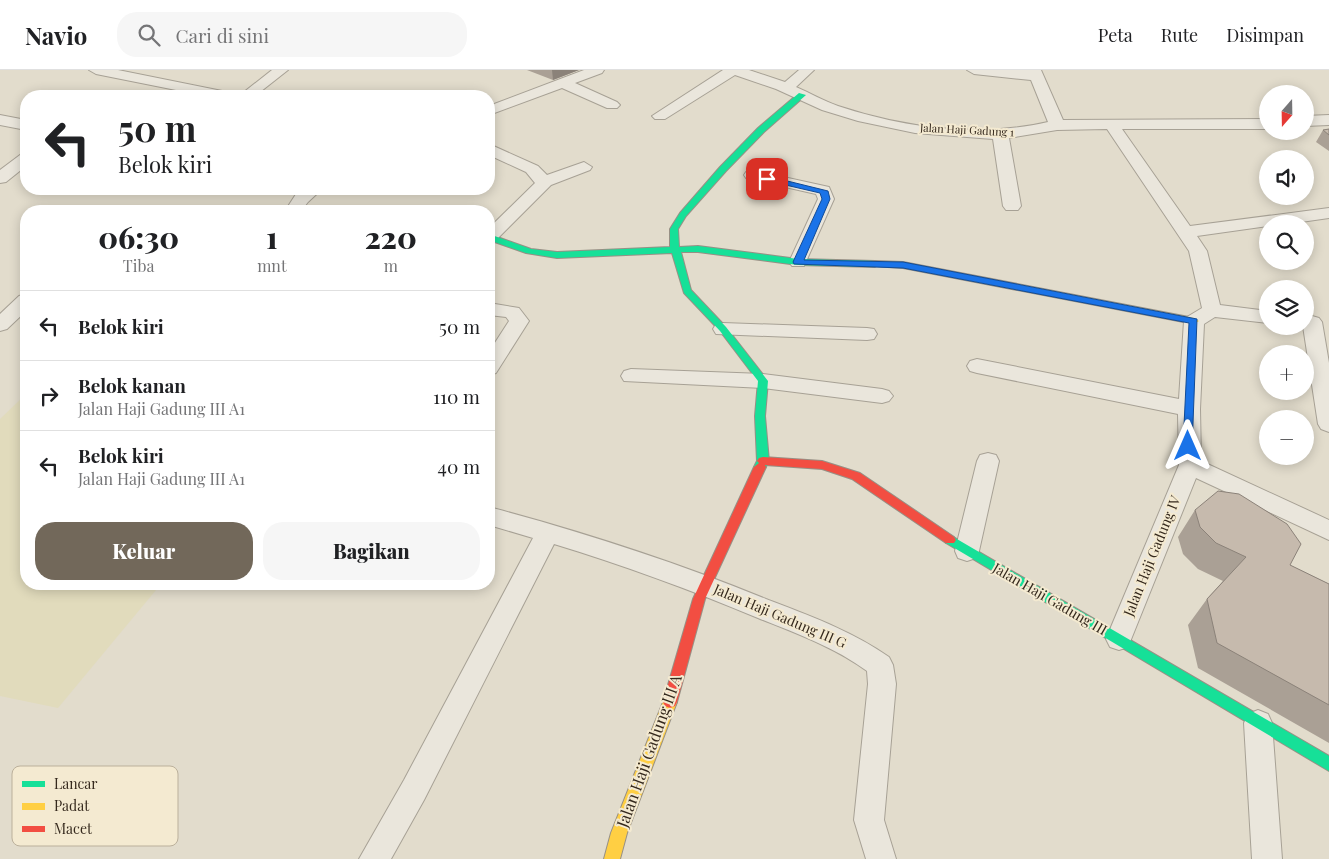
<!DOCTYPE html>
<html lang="id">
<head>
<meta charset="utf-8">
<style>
  body { margin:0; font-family:"Playfair Display",serif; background:#f6f6f6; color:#202124; height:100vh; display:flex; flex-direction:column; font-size:19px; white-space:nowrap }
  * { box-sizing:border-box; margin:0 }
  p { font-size:16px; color:#757577 }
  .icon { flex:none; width:28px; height:28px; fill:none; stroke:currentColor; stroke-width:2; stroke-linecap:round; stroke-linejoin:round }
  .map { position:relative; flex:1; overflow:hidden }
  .side { position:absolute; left:20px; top:135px; width:475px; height:385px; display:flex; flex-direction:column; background:#fff; border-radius:20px; box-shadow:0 2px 12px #0003 }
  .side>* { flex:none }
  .hud { position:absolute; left:20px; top:20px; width:475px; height:105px; border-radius:20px; box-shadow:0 2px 12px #0003; background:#fff; color:#202124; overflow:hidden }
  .needle { width:32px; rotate:200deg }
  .buttons { position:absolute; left:1259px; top:15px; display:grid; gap:10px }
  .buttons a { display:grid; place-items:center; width:55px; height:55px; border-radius:50%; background:#fff; box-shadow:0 2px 12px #0003; font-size:25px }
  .pin { position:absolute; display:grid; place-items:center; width:42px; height:42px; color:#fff; margin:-21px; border-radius:10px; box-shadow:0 2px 8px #0006 }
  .me { position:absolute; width:55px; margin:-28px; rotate:0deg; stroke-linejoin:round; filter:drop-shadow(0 0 4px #0008) }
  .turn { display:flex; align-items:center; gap:18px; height:105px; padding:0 15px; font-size:22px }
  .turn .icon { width:65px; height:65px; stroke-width:2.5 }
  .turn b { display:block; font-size:35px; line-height:42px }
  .eta { display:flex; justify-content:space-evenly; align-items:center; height:85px; text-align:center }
  .eta b { font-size:30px; font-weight:800; line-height:35px }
  .button { display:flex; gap:10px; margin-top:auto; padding:10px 15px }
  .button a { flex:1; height:58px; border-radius:20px; background:#72685a; color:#fff; font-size:20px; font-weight:800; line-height:58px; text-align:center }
  .button a+a { background:#f6f6f6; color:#202124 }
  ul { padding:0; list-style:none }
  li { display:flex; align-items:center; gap:15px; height:70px; padding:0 15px; border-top:1px solid #e0e0e0 }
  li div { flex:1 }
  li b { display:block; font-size:19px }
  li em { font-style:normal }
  header { display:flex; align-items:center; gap:30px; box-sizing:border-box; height:70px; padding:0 25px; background:#fff; border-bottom:1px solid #e0e0e0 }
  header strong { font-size:24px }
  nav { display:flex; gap:28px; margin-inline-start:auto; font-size:18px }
  .search { width:350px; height:45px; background:#f6f6f6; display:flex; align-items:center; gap:12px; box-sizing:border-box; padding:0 18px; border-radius:20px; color:#757577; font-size:19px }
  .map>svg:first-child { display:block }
  .farmland { fill:#e1dbbc }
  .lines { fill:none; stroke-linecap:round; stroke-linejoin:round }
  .street-casing { stroke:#a7a195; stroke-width:2 }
  .fast-casing { stroke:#979085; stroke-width:2 }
  .slow-casing { stroke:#979085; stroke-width:2 }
  .jam-casing { stroke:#979085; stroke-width:2 }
  .street { fill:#eae6dc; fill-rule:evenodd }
  .fast { fill:#16e098; fill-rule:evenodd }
  .slow { fill:#ffcf43; fill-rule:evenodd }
  .jam { fill:#f24e42; fill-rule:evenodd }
  .wall { fill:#aaa095 }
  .shaded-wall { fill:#8b8279 }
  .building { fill:#c6baad; stroke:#8b8279 }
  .route { fill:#1a73e8; stroke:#114b97 }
  .labels { text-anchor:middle; stroke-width:4; stroke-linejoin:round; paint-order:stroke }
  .far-street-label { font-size:11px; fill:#35291d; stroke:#f4ead1 }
  .street-label { font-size:14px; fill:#35291d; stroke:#f4ead1 }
  .near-street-label { font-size:16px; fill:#35291d; stroke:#f4ead1 }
  .key { fill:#f4ead1; stroke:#bbb09b; stroke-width:1 }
  .key-label { font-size:14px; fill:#35291d }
</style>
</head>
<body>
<header>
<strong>Navio</strong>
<div class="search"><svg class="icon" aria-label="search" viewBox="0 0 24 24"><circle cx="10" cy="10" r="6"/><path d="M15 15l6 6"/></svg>Cari di sini</div>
<nav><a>Peta</a><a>Rute</a><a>Disimpan</a></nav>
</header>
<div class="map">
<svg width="1329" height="789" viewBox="0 0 1329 789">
  <rect width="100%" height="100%" fill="#e2dccc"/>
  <path class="farmland" d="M23,327L26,329V514H161L58,638L0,626V349Z"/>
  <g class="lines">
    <g class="street-casing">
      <path id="street" d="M89,0H118L227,22L234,26H206L96,4Z
        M272,0H288L255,26H239Z
        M584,0H604L602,3L575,13L617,32L620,35L617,38H607L562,18L489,45V36Z
        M723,0H749L785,12L799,0H814L796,17C810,23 824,31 838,36C904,58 980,68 1048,52L1031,10L974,4L967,0H1041L1063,50L1268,49V59H1122L1190,156L1329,138V148L1287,154H1268V156L1197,166L1207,181L1220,235L1268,241V253L1215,247L1204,254L1200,339L1201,391L1329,450V470L1196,408L1128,577L1119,580L1110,577L1106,569L1179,395L1178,344L977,303L970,301L967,296L970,291L977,289L1179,329L1184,251L1187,247L1202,238L1189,181L1107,59L1057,60L1009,68L1021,136L1018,140H1006L1003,136L993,69L915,63L858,51L822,40L776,19L735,5L665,49H655L652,46Z
        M0,45L26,50V60L0,55Z
        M1329,45V55L1305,56V46Z
        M489,74L538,96L547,105L584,92L592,97L590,100L551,115L495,171L489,172V158L535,113L526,102L489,85Z
        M26,83V96L6,112L0,113V100L20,85Z
        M752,100L829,117L834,129L804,196H792L789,192L818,129L816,124L746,108L744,105L746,102Z
        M304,119H322L308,132L301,141H285L296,124Z
        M26,224V241L7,259L0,261V244L19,226Z
        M489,233L519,238L529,251L496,303L489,305V282L509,251L506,247L489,245Z
        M1312,246L1319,248L1322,252L1329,293V362L1321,359L1318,354L1303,256H1305V248Z
        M723,253L867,258L874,259L877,264L874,269L867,270L716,264L713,259L716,254Z
        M631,299L763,304L882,319L889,321L893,326L889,331L882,333L763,318L624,311L621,306L624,301Z
        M988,383L996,385L999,391L979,481L976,488L967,491L958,488L955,481L977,391L980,385Z
        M489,437C583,462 676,492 766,529C808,545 852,561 889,587L893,595L896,614L884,750L896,789H866L854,750L868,614L867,601C834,577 795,563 758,548C691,520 623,495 554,474L424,730L391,789H359L404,710L533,468L489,455Z
        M1258,640L1268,644L1272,653L1282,789H1252L1244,653L1248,644Z"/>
    </g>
    <g class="fast-casing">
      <path id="fast" d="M799,23L806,25L764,62L726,101L686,146L678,159L679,177L698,176L798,189L875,191L880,194L875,197L798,195L698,182H681L691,220L726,257L768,311L765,346L769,391L764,400L760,401L754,397L757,391L755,346L758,311L720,261L684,223L672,183L557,188L526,183L489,170V164L531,179L557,182L670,177V159L680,143L720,97L758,58Z
        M950,465L1329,686V701L946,473L944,470L946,467Z"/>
    </g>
    <g class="slow-casing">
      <path id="slow" d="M875,191L903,192L1194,248L1199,251L1194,254L903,198L872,196V192Z
        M670,626L675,628L677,632L627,763L620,789H604L611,763L663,632L665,628Z"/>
    </g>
    <g class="jam-casing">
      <path id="jam" d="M763,387L822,391L860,403L954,467L956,470L954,473H946L852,409L822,399L765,395L766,397L705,529L677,632L675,636L670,638L665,636L663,632L693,529L754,397L759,393L757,391L759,388Z"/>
    </g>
    <use href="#street" class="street"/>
    <use href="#fast" class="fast"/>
    <use href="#slow" class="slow"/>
    <use href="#jam" class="jam"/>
  </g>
  <path class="wall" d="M527,0H579L553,10Z
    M1329,59V81L1316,72L1323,60Z
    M1195,440L1290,495L1329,514V673L1198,598L1188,555L1207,529L1223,511L1198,499L1183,484L1178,467Z"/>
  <path class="shaded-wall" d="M552,0H579L553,10Z"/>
  <path class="building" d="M1329,59V65L1323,60Z
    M1218,421L1239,424L1287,454L1301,474L1290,495L1329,514V635L1217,573L1207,529L1246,487L1216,473L1200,457L1195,440Z"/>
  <path class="route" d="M767,106L828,121L830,129L804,190L903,192L1197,249L1192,379L1188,380L1183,376L1189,253L903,198L794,194L793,192L822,129L820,123L764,110L763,109Z"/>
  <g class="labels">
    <g class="far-street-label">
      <text transform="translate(967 60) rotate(3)" y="4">Jalan Haji Gadung 1</text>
    </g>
    <g class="street-label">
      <text transform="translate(1152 486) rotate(-68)" y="5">Jalan Haji Gadung IV</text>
      <text transform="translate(1050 529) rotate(30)" y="5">Jalan Haji Gadung III</text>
      <text transform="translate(780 546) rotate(23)" y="5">Jalan Haji Gadung III G</text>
    </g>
    <g class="near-street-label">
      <text transform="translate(649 681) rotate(-70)" y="6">Jalan Haji Gadung III A</text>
    </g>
  </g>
  <rect x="12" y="696" width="166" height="80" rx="8" class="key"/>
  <rect x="22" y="711" width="23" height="6" fill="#16e098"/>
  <rect x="22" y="733" width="23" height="7" fill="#ffcf43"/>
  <rect x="22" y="756" width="23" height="6" fill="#f24e42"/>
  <g class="key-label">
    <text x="54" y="719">Lancar</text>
    <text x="54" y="741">Padat</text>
    <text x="54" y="764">Macet</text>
  </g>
</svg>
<div class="buttons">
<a><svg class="needle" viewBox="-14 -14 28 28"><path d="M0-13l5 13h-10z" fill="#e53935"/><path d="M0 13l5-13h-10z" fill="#757577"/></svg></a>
<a><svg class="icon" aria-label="sound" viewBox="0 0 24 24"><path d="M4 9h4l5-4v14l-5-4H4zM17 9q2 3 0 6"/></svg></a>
<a><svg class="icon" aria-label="search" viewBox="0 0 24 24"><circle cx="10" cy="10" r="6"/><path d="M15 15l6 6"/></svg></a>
<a><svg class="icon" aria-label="layers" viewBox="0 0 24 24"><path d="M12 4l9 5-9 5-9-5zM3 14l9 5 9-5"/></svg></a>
<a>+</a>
<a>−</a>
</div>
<div class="pin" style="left:767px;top:109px;background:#d93025"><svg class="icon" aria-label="arrive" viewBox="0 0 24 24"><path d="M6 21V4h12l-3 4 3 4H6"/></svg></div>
<svg class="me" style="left:1188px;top:376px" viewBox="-20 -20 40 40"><path d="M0-17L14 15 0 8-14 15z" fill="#1a73e8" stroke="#fff" stroke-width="4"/></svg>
<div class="hud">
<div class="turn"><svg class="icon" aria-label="left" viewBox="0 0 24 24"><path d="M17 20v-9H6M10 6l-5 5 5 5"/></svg><div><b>50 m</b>Belok kiri</div></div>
</div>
<section class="side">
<div class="eta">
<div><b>06:30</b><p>Tiba</p></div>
<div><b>1</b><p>mnt</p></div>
<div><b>220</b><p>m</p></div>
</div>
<ul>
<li><svg class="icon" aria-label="left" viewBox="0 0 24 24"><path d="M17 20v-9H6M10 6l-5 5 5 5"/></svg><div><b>Belok kiri</b></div><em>50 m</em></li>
<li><svg class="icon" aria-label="right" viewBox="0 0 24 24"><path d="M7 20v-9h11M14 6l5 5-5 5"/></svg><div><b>Belok kanan</b><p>Jalan Haji Gadung III A1</p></div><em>110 m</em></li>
<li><svg class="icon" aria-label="left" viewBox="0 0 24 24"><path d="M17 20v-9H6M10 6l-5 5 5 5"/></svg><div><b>Belok kiri</b><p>Jalan Haji Gadung III A1</p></div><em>40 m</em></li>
</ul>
<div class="button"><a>Keluar</a><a>Bagikan</a></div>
</section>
</div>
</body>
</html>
